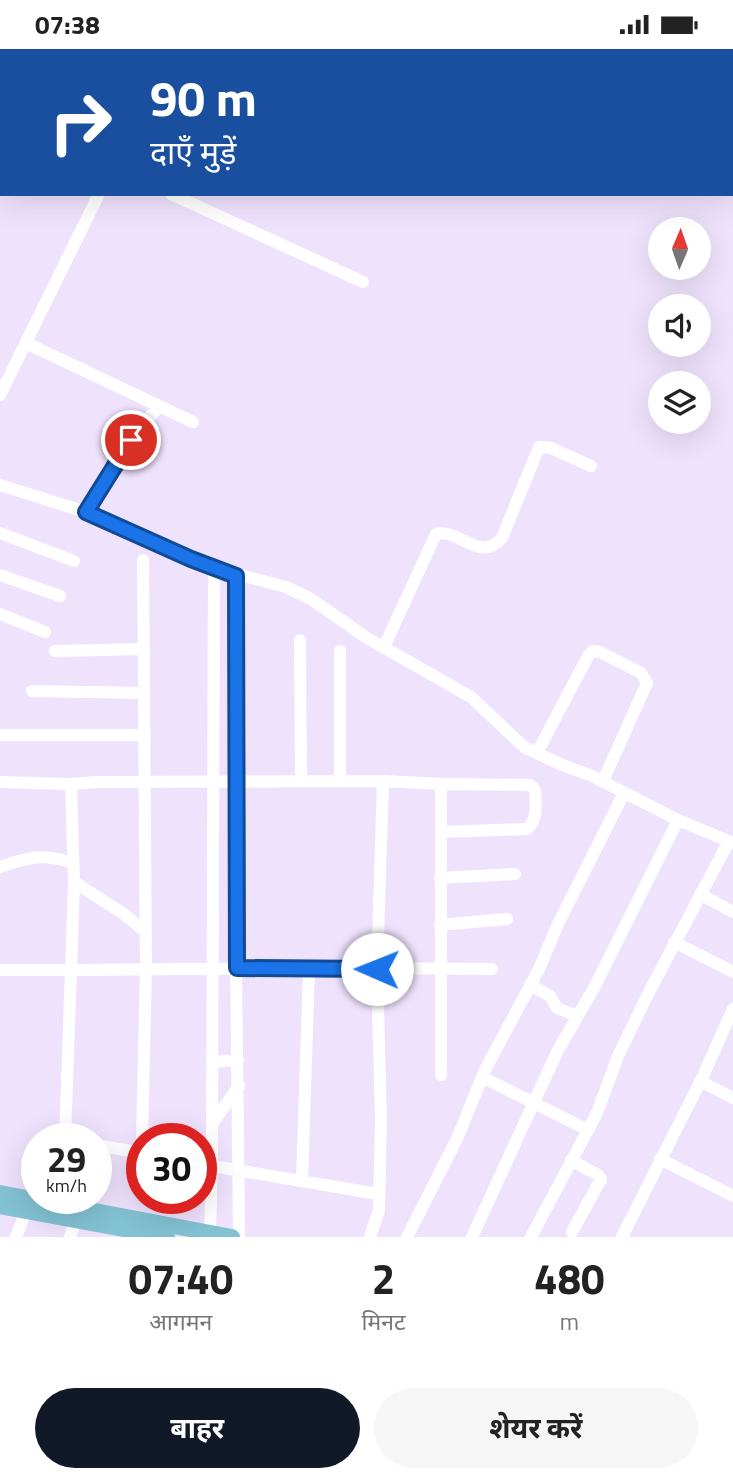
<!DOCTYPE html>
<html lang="hi">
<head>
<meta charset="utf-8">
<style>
  body { margin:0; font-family:"Titillium Web","Noto Sans Devanagari",sans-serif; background:#f6f6f6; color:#222; height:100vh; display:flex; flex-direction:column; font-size:26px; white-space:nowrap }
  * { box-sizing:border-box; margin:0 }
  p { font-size:23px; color:#767676 }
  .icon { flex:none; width:38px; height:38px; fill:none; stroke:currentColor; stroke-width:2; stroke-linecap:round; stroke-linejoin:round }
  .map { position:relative; height:1188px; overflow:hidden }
  .side { display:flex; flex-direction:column; background:#fff; flex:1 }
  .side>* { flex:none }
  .hud { position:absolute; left:0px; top:0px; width:733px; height:147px; box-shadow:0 7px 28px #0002; background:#1a4fa0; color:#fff; overflow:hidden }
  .needle { width:46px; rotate:2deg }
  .controls { position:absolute; left:648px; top:168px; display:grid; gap:14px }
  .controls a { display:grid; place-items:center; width:63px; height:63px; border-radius:50%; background:#fff; box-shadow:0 7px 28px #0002; font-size:35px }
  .speed { position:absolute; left:21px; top:1074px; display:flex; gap:14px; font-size:35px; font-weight:700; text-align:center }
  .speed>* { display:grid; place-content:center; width:91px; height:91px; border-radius:50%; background:#fff; box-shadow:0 7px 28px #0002; line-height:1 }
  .speed small { font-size:18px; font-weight:400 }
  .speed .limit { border:10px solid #d22; background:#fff; color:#111 }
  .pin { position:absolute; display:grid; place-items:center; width:60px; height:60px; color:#fff; margin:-30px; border:4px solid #fff; border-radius:50%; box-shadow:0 2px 7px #0007 }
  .me { position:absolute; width:77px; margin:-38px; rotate:271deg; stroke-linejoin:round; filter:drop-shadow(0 0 5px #0008) }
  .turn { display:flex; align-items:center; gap:24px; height:147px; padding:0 35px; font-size:32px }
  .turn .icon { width:91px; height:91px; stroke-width:2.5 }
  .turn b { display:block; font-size:49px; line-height:60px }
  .eta { display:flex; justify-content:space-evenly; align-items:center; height:119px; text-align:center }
  .eta b { font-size:42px; font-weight:700; line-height:49px }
  .cta { display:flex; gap:14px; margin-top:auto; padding:14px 35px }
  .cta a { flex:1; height:80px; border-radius:42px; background:#111827; color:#fff; font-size:28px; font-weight:700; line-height:80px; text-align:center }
  .cta a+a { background:#f6f6f6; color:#222 }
  .status { display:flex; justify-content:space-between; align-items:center; height:49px; padding:0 35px; background:#fff; direction:ltr }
  .status svg { height:19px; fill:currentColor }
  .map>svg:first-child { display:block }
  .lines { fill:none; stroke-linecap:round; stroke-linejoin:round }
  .minor { stroke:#fff; stroke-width:12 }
  .major { stroke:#83c2d3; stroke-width:16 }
  .route-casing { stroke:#114b97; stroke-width:18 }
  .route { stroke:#1a73e8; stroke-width:12 }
</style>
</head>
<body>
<div class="status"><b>07:38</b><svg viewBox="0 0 49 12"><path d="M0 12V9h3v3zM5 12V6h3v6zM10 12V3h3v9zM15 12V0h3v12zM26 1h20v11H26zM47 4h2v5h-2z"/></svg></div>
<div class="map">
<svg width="733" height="1188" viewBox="0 0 733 1188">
  <rect width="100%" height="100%" fill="#efe2fd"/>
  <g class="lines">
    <path class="minor" d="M162,2L163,0
      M0,98L2,99
      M171,145L363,233
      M26,294L193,373
      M0,346L99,145
      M0,436L86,463L214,519L286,538L311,550L367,589L471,648L524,698L562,716L590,726L678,771L733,794
      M86,463L131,391L159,357
      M0,484L74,512
      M0,526L60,547
      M236,527L237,729L235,818L239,1188
      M0,565L45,583
      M300,591L301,732
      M384,598L436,485C460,479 479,515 502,489L539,398L551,399L591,417
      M55,602L144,600
      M32,642L144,644
      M0,686H145
      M537,704L588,607L593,602L600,603L641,624L647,634L603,732
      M340,732V602
      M0,733L71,735
      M441,783L527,780C538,772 536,753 535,741L530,736L441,735
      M0,818C30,808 42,804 73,814
      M440,829L515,825
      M74,833L124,865L146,883
      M700,845L733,863
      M440,876L507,870
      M674,893L733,923
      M0,921H71L65,1090
      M530,936L550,947L557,959L577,967
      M212,1013L238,1011
      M441,1026V735L383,732L97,733L71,735L74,833L71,921C211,920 351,918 492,920
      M482,1028L588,1081
      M700,1032L733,1049
      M212,1075L239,1037
      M142,1090L146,920L143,511
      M96,1096L142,1104
      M660,1110L733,1147
      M571,1111L598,1126L601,1130L572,1183
      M201,1115L378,1145
      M302,1132L309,920
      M210,1184L212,1111L214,519
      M16,1188L26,1162
      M70,1188L76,1171
      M370,1188L379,1161L381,1070L377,921L383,732
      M407,1188L457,1090L485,1021L539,920L558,875L624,744
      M472,1188L558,1001L594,939L678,771
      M531,1188L597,1064L618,1007L648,945L729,792
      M622,1188L703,1027L733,960"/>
    <path class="major" d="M0,1144L232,1188
      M0,1157L167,1188"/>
  </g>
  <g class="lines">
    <g class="route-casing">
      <path id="route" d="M131,391L86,463L191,510L236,527L237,919L377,920"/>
    </g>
    <use href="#route" class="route"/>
  </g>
</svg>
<div class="controls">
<a><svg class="needle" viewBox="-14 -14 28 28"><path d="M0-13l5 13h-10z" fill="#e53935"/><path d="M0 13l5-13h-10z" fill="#767676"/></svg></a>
<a><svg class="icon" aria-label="sound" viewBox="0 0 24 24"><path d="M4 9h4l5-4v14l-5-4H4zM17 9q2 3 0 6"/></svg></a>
<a><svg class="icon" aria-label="layers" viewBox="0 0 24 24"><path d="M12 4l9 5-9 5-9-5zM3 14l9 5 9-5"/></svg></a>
</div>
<div class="speed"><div>29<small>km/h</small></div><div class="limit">30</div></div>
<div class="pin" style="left:131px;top:391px;background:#d93025"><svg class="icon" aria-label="arrive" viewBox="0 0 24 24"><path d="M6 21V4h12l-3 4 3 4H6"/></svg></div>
<svg class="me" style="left:377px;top:920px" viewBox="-20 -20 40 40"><circle r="19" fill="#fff"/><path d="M0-13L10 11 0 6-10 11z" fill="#1a73e8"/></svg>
<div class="hud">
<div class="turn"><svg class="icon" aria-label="right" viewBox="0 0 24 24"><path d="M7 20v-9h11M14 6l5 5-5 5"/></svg><div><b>90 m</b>दाएँ मुड़ें</div></div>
</div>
</div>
<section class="side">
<div class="eta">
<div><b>07:40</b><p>आगमन</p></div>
<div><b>2</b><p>मिनट</p></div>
<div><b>480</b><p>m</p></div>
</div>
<div class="cta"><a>बाहर</a><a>शेयर करें</a></div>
</section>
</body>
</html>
